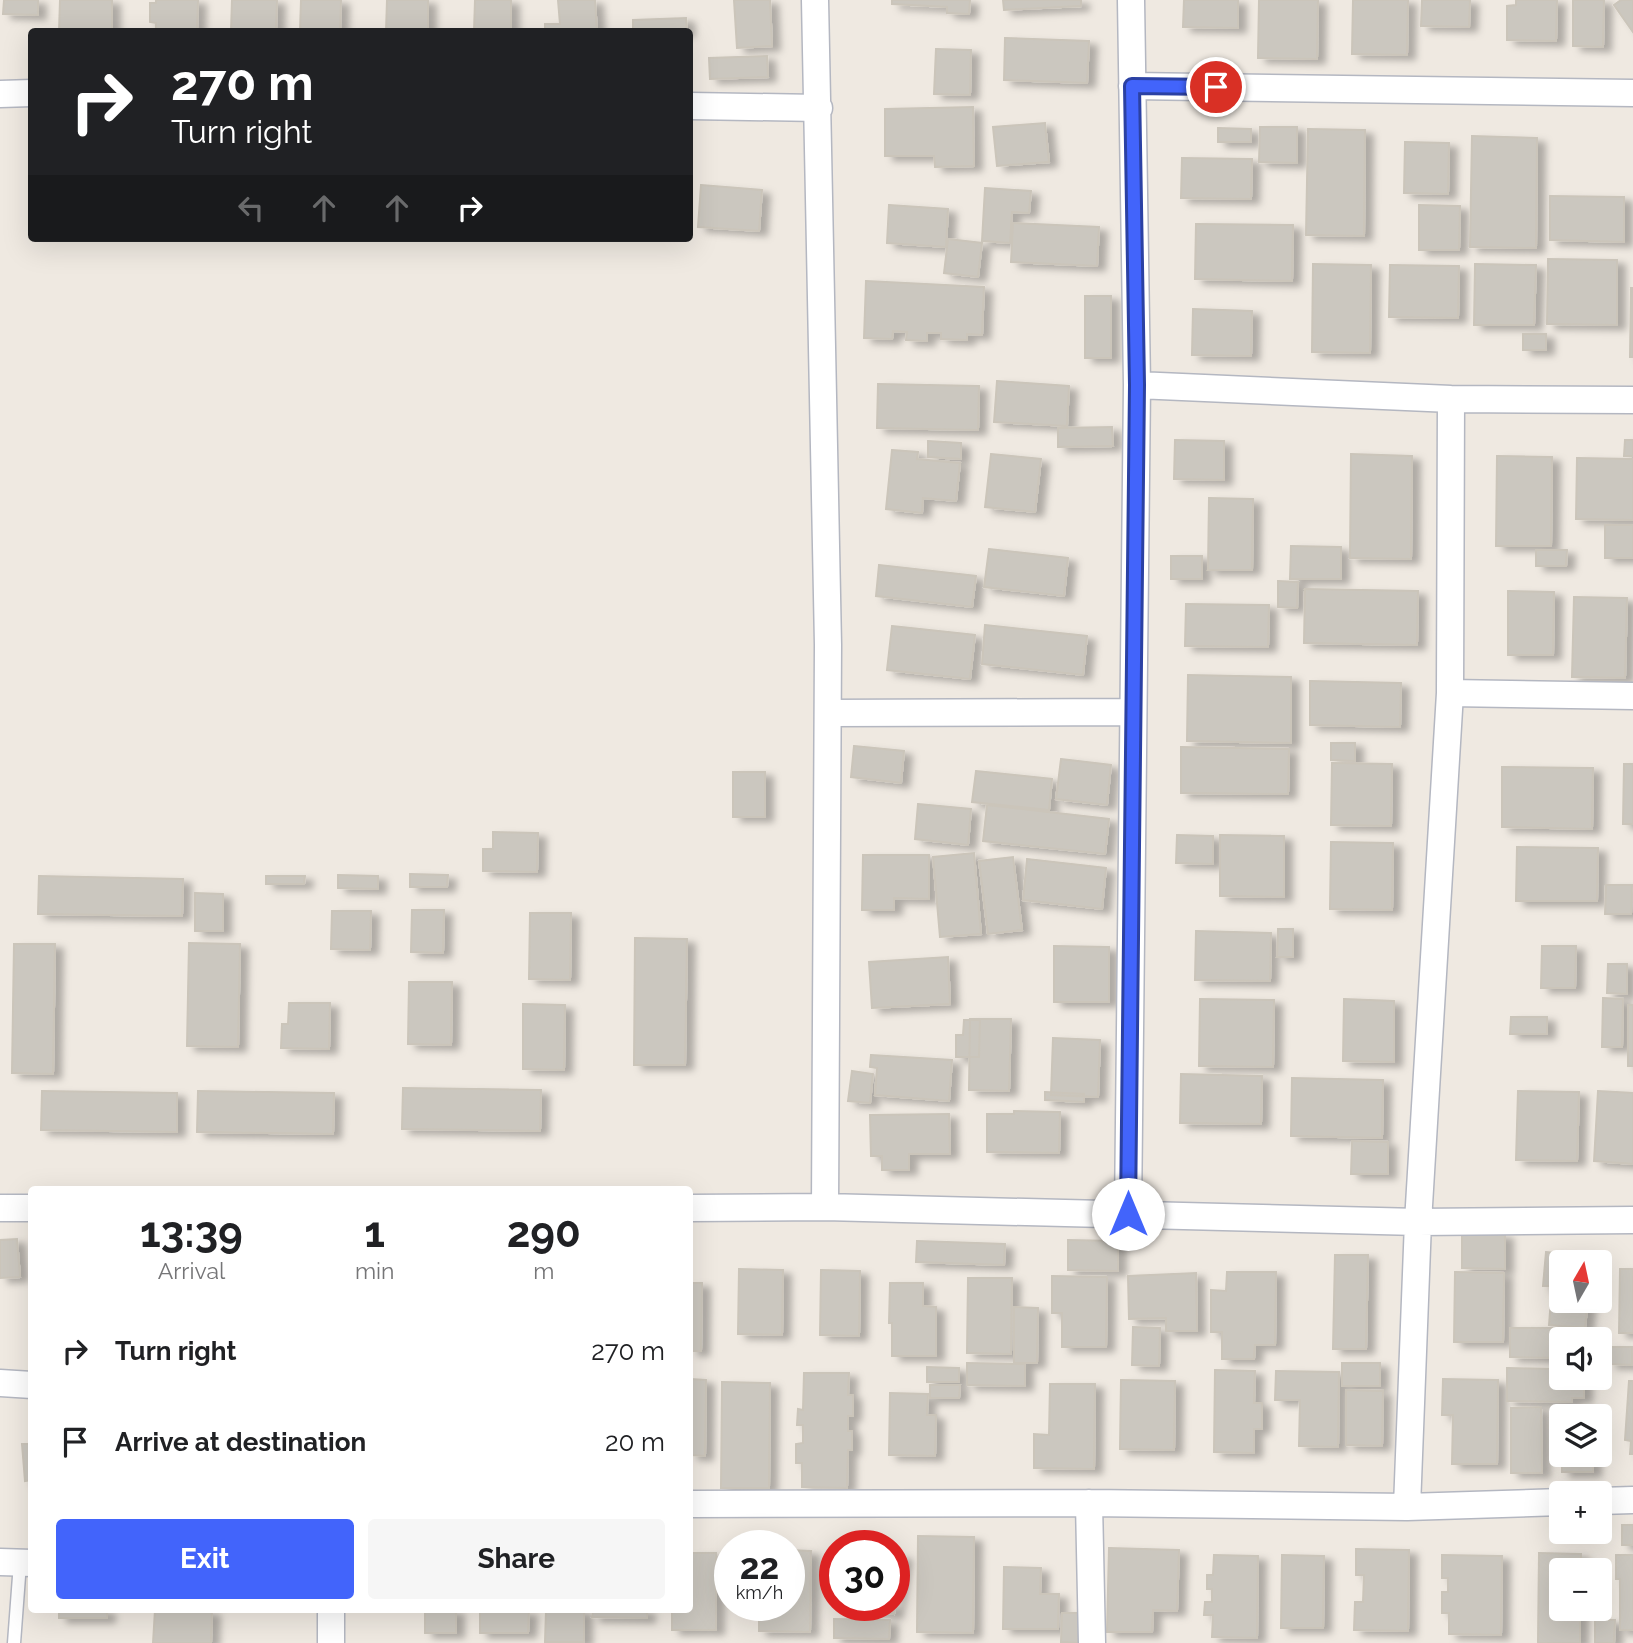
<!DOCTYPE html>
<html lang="en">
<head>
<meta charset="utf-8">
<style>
  body { margin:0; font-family:Raleway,sans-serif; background:#f6f6f6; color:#202124; height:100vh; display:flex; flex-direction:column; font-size:26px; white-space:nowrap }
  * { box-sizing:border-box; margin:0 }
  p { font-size:23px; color:#757577 }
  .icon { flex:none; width:38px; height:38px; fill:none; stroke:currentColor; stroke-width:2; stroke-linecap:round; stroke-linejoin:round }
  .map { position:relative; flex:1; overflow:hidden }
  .sheet { position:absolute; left:28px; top:1186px; width:665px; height:427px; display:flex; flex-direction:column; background:#fff; border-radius:7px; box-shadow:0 7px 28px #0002 }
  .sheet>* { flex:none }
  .banner { position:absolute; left:28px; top:28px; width:665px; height:214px; border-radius:7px; box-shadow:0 7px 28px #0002; background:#202124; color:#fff; overflow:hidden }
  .needle { width:46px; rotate:9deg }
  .tools { position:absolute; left:1549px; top:1250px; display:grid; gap:14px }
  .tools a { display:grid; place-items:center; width:63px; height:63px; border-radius:7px; background:#fff; box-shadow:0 7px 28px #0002; font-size:35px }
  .speed { position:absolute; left:714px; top:1530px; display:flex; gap:14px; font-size:35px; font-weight:700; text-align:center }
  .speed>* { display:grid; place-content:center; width:91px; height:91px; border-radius:50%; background:#fff; box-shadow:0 7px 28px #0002; line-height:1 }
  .speed small { font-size:18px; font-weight:400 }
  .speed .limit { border:10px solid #d22; background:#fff; color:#111 }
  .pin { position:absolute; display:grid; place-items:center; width:60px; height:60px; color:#fff; margin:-30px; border:4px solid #fff; border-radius:50%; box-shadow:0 2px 7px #0007 }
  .me { position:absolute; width:77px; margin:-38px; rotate:0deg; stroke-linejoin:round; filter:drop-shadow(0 0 5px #0008) }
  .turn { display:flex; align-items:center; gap:24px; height:147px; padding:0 28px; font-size:32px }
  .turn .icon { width:91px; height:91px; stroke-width:2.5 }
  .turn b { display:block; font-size:49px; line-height:60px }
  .lanes { display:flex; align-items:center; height:66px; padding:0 28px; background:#0003; justify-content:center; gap:35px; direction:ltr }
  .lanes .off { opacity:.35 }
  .eta { display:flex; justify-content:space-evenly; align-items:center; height:119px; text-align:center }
  .eta b { font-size:42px; font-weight:700; line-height:49px }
  .button { display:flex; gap:14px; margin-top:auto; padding:14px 28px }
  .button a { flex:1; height:80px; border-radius:7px; background:#4264fb; color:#fff; font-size:28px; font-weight:700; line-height:80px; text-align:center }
  .button a+a { background:#f6f6f6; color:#202124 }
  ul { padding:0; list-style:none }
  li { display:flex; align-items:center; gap:21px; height:91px; padding:0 28px }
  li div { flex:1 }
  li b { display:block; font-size:26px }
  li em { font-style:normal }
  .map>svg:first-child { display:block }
  .building { fill:#cbc7bf; stroke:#cbc5ba; stroke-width:2; filter:url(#shadow) }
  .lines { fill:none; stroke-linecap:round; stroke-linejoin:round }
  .lane-casing { stroke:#b4b7c1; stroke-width:15 }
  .street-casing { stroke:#b4b7c1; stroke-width:29 }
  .lane { stroke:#fff; stroke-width:12 }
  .street { stroke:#fff; stroke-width:26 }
  .route-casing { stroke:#2b41a3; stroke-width:18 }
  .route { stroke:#4264fb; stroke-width:12 }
</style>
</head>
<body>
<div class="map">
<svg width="1633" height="1643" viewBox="0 0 1633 1643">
  <defs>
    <filter id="shadow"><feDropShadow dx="8" dy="4.5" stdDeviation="3.5" flood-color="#0004"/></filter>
  </defs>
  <rect width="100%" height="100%" fill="#efe9e1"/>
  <path class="building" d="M4,0H38V15L3,14Z
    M60,0H112V32H59Z
    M156,0H198L197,32H156V23L150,22V3H156Z
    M232,0H277L276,32H231Z
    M301,0H341L340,32H300Z
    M387,0H428V32H386Z
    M475,0H511V32H474Z
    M558,0H595L597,32H545V24H560Z
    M734,0H770L772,46L737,48Z
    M892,0H970L969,14L947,13V7L892,4Z
    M1003,0H1081V6L1004,10Z
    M1184,0H1238V28L1183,27Z
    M1259,0H1318L1317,59L1258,58Z
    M1353,0H1408L1407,55L1352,54Z
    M1422,0H1470L1469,27L1421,26Z
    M1516,0H1557L1556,41L1507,40V6L1516,5Z
    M1573,0H1604L1603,47L1573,46Z
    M1621,0H1633V32L1614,5Z
    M686,18L687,32H633V20Z
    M1005,38L1089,41L1087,83L1004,80Z
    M936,49L971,50L970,95L934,94Z
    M767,56L768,77L710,79L709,58Z
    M973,107L974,166L935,167L934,156H885V109Z
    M1045,123L1049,162L997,166L993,127Z
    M1260,127H1297V163L1259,162Z
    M1218,128L1251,129V142H1218Z
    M1308,129L1365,130L1364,236L1306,235Z
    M1472,136L1537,138L1536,248L1470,247Z
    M1405,142L1449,143L1448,194L1404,193Z
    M1182,158L1252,159L1251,199L1181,198Z
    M701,185L762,190L759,231L698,227Z
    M985,188L1031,191L1029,213L1012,212L1010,243L982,241Z
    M1550,196L1624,197V242L1550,240Z
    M889,205L948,209L946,247L887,243Z
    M1419,205L1460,206L1459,250H1419Z
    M1013,223L1099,227L1097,266L1011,262Z
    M1196,224L1293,225L1292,281L1195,279Z
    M948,239L982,243L978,277L944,273Z
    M1548,259L1617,260V325L1547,324Z
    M1313,264L1371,265L1370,353L1312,352Z
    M1475,264L1536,265L1534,325H1474Z
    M1390,265L1459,266L1458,318L1389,317Z
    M866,281L984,287L982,335L967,334V340L941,339V333H927V341L906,340L907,332L893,331L892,339L864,338Z
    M1631,288H1633V357H1630Z
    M1085,296H1111V358H1085Z
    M1193,309L1252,311L1251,356L1192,355Z
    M1523,334H1546V350H1523Z
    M997,381L1069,386L1067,426L994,422Z
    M878,384L979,386L978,430L877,428Z
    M1112,427L1113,446L1058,447V428Z
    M1175,440L1224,441V480L1174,479Z
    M1625,440H1633V456H1624Z
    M928,441L961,443V459L928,457Z
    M892,450L918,452L917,459L960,463L956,501L923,498L922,513L886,509Z
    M991,454L1041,459L1035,512L985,507Z
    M1351,454L1412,456L1411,559L1350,558Z
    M1497,456L1552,457L1551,546H1496Z
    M1577,458L1633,459V520L1576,519Z
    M1209,498L1253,499L1252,570H1208Z
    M1605,525H1633V558H1605Z
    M1291,546L1341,547V579H1290Z
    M989,549L1068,558L1064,596L984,587Z
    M1536,550H1567L1566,566H1536Z
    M1171,556H1202V579H1171Z
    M879,565L976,576L972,607L876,596Z
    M1278,581L1298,582L1297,608L1278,607Z
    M1305,589L1418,591L1417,645L1304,643Z
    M1508,591L1554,592L1553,655H1508Z
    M1574,597L1627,598L1625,678L1572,677Z
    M1186,604L1269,605L1268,647L1185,646Z
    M985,625L1087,636L1083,675L982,664Z
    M892,626L975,635L970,679L887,670Z
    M1188,675L1291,677V743L1187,741Z
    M1310,681L1401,683L1400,727L1310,725Z
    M1331,743H1355V761L1331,760Z
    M854,746L904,751L901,783L851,777Z
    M1181,747L1289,749L1288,794L1181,793Z
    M1061,759L1111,765L1107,805L1056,799Z
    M1332,763L1392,764L1391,826L1331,825Z
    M1624,764H1633V824H1623Z
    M1502,767L1593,768L1592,829L1502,827Z
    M976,771L1052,779L1049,810L972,802Z
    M733,772H765V817H733Z
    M918,804L971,809L968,845L915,839Z
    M987,805L1109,819L1105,854L983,841Z
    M493,832L538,833L537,872L483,871V849H493Z
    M1177,835L1213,836V864L1176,863Z
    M1220,835L1284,836V897L1220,896Z
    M1331,842L1393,843L1392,910L1330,909Z
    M1517,847L1598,848L1597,901H1516Z
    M974,853L981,934L940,937L933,857Z
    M863,855H929V899L894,898V910H862Z
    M1013,857L1022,930L988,934L979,861Z
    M1027,859L1106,868L1102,909L1023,900Z
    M410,874L448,875L447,887H410Z
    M338,875L378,876V889L338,888Z
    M39,876L183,879L182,916L38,914Z
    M266,876H305L304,884H266Z
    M1606,885H1632L1631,914H1605Z
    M195,893L223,894V931H195Z
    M412,910H444L443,953L411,952Z
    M332,911H371L370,950L331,949Z
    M530,913H571L570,980L529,979Z
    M1278,929H1293V957H1277Z
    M1196,931L1271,933L1270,981L1195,980Z
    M635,938L687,939L685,1065H634Z
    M189,943L240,944L238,1047L187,1046Z
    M14,944H55L53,1074L12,1073Z
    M1054,946L1109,947V1002H1054Z
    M1542,946H1576L1575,988H1541Z
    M948,957L950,1004L872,1008L869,962Z
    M1608,964H1627V994L1607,993Z
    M409,982H452L451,1045L408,1044Z
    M1603,998L1623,999L1622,1047H1602Z
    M1200,999L1274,1000L1273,1067L1199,1066Z
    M1344,999L1394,1001V1062L1343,1061Z
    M289,1003H330L329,1049L281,1048L282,1024H288Z
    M523,1004L565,1005L564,1070L523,1069Z
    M1628,1005H1633V1066H1628Z
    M1511,1017H1547V1034H1510Z
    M970,1019H1011L1009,1091L969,1090Z
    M964,1020H980L979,1057H956V1035H963Z
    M1053,1038L1100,1040L1098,1097L1051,1095Z
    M871,1055L952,1060L949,1101L875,1095L877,1068L870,1067Z
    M852,1071L873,1074L870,1103L848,1101Z
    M1181,1074L1262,1076L1261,1124L1180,1123Z
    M1292,1078L1383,1080L1382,1138L1291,1136Z
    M403,1088L541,1090L540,1131L402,1129Z
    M42,1091L177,1093V1132L41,1130Z
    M198,1091L334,1093L333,1134L197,1132Z
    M1518,1091L1579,1092L1577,1161L1516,1160Z
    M1598,1091L1633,1093V1164L1594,1161Z
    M1045,1092L1084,1094V1102L1045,1100Z
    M1014,1111L1060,1112L1059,1153L987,1152V1114H1014Z
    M949,1114L950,1154H909V1170H882V1156H871L870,1115Z
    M1352,1141L1388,1142V1174H1351Z
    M1462,1234H1505V1269L1462,1268Z
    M17,1239L20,1277L0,1278V1240Z
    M1068,1240L1118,1241V1271L1068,1270Z
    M917,1241L1005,1244L1004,1265L916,1262Z
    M1546,1252L1592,1257L1591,1262H1561V1300H1588L1585,1328L1549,1325L1552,1286H1543Z
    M1335,1255H1368L1366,1349H1333Z
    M739,1269L783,1270L782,1335L738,1334Z
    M1620,1269H1633V1333H1619Z
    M821,1270L860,1271L859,1336L820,1335Z
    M1227,1272H1276L1275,1345H1255L1254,1359H1222V1332H1211V1290L1226,1291Z
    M1455,1272L1504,1273L1503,1342H1454Z
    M1196,1273L1197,1331H1166V1318L1129,1319L1128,1276Z
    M1052,1276L1107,1277L1106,1347H1062V1313H1052Z
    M968,1278H1012L1011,1354L967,1353Z
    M690,1283H702L701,1351H690Z
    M890,1283H923V1306L936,1307V1356H892V1323H889Z
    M1014,1307L1038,1308L1037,1363H1014Z
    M1133,1327L1160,1328L1159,1366L1132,1365Z
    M1510,1328H1556L1555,1358L1510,1357Z
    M1609,1347H1632V1365L1609,1364Z
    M967,1363L1025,1364V1386L967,1385Z
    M1342,1363H1380V1386H1342Z
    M927,1367L959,1368V1382H927Z
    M1507,1368L1561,1369V1377H1584V1398H1572V1402L1507,1401Z
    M1215,1370L1255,1371L1254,1403H1262V1429H1254V1453L1214,1452Z
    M1276,1371L1339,1372L1338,1447L1299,1446L1300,1400H1275Z
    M804,1373H849L848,1395H853V1416H848V1431H852V1450H848L847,1488L802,1487V1463H796V1444L803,1443V1425H797L798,1409L803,1410Z
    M690,1379L706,1380L705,1456L690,1455Z
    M1443,1379L1498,1380L1497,1464H1452L1453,1415H1442Z
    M1121,1380L1175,1381L1174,1450L1120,1449Z
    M1629,1381H1633V1454H1630L1631,1441L1625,1440Z
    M722,1382L770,1383L769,1488H721Z
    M1050,1384H1095L1094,1469L1034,1468V1434L1049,1435Z
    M930,1385H960L959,1398H930Z
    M1346,1390L1383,1391L1382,1446L1346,1445Z
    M890,1393L928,1394L927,1415H936L935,1456L889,1455Z
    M1541,1407L1542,1473H1511V1408Z
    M1562,1407H1592L1593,1416H1562Z
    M22,1444H32V1480L25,1481Z
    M1562,1454H1593V1472H1562Z
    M1622,1525H1633V1545H1622Z
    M918,1536L974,1537L973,1633L917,1632Z
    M1109,1548L1179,1550L1177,1611L1153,1610L1152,1632H1107Z
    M1356,1549L1409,1550L1408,1631L1354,1630L1355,1602H1363L1364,1575H1356Z
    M789,1550L811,1551L810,1632L759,1631V1605H789Z
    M690,1553H716V1630H672V1610H690Z
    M1539,1553L1581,1554V1570H1561V1608H1580V1643H1538Z
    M894,1555L904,1556L894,1614L854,1607L855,1605H894Z
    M1214,1555L1258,1556L1257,1638L1212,1637L1213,1615H1204L1205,1602H1212V1589H1207V1575H1213Z
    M1282,1555L1324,1556L1323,1628H1281Z
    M1442,1555L1502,1556L1501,1635L1449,1634V1613H1442V1592H1448V1578H1442Z
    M1616,1555H1633V1630H1620V1579H1616Z
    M1004,1567L1041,1568L1040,1594H1059L1058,1629H1003Z
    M59,1610H107V1618H59Z
    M155,1610L212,1611L211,1643H153Z
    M425,1610H456V1633H425Z
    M546,1610H584V1642H545Z
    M593,1610H647V1618L592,1617Z
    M480,1611H529L528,1633H480Z
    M1062,1613H1079V1643L1061,1642Z
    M834,1619L890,1620L889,1639L834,1638Z
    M1595,1620H1615L1614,1643H1595Z"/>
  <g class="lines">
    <g class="lane-casing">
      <path id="lane" d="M14,1643L20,1563"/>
    </g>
    <g class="street-casing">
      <path id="street" d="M815,0L828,645L825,1207
        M1132,86L1633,93
        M0,94L32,93
        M690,106L819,108
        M1137,385L1451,399L1633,400
        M1450,693L1633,696
        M828,713L1132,712
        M0,1208H32
        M690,1208L825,1207L1418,1222L1633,1220
        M1128,1214L1137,385L1131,0
        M0,1383L32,1385
        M1600,1501L1633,1500
        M1089,1503L1092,1643
        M690,1504L1089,1503L1407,1507L1561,1502
        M1407,1507L1418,1222L1450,693L1451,399
        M0,1562L32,1563
        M331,1610V1643"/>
    </g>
    <use href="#lane" class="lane"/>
    <use href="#street" class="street"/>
  </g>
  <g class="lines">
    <g class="route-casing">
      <path id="route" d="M1128,1214L1137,385L1132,86L1216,87"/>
    </g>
    <use href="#route" class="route"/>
  </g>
</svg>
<div class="tools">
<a><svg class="needle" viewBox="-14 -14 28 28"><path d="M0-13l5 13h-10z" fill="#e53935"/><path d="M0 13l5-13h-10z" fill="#757577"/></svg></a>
<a><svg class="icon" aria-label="sound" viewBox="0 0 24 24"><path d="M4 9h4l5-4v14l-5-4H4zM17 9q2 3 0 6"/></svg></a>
<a><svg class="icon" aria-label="layers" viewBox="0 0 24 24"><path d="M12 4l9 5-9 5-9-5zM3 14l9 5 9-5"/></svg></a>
<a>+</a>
<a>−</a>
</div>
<div class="speed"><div>22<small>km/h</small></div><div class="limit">30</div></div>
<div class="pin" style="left:1216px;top:87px;background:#d93025"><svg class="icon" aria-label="arrive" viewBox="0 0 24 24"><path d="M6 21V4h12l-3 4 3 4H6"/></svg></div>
<svg class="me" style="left:1128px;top:1214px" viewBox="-20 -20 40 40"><circle r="19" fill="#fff"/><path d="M0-13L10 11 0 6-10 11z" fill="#4264fb"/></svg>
<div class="banner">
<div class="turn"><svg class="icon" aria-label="right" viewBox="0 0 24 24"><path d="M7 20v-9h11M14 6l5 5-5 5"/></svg><div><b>270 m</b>Turn right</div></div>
<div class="lanes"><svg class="icon off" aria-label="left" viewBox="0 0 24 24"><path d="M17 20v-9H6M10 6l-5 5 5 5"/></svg><svg class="icon off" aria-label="ahead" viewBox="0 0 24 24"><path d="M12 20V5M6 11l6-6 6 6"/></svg><svg class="icon off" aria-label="ahead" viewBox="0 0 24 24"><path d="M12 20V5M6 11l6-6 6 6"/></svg><svg class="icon" aria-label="right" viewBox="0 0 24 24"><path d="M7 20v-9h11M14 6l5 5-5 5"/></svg></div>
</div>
<section class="sheet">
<div class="eta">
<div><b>13:39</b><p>Arrival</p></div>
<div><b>1</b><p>min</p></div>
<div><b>290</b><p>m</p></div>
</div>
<ul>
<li><svg class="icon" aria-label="right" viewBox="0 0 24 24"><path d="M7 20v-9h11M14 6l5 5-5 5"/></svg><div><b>Turn right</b></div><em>270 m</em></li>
<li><svg class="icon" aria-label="arrive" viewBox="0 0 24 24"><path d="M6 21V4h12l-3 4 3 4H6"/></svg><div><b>Arrive at destination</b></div><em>20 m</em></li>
</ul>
<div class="button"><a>Exit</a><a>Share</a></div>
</section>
</div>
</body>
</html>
